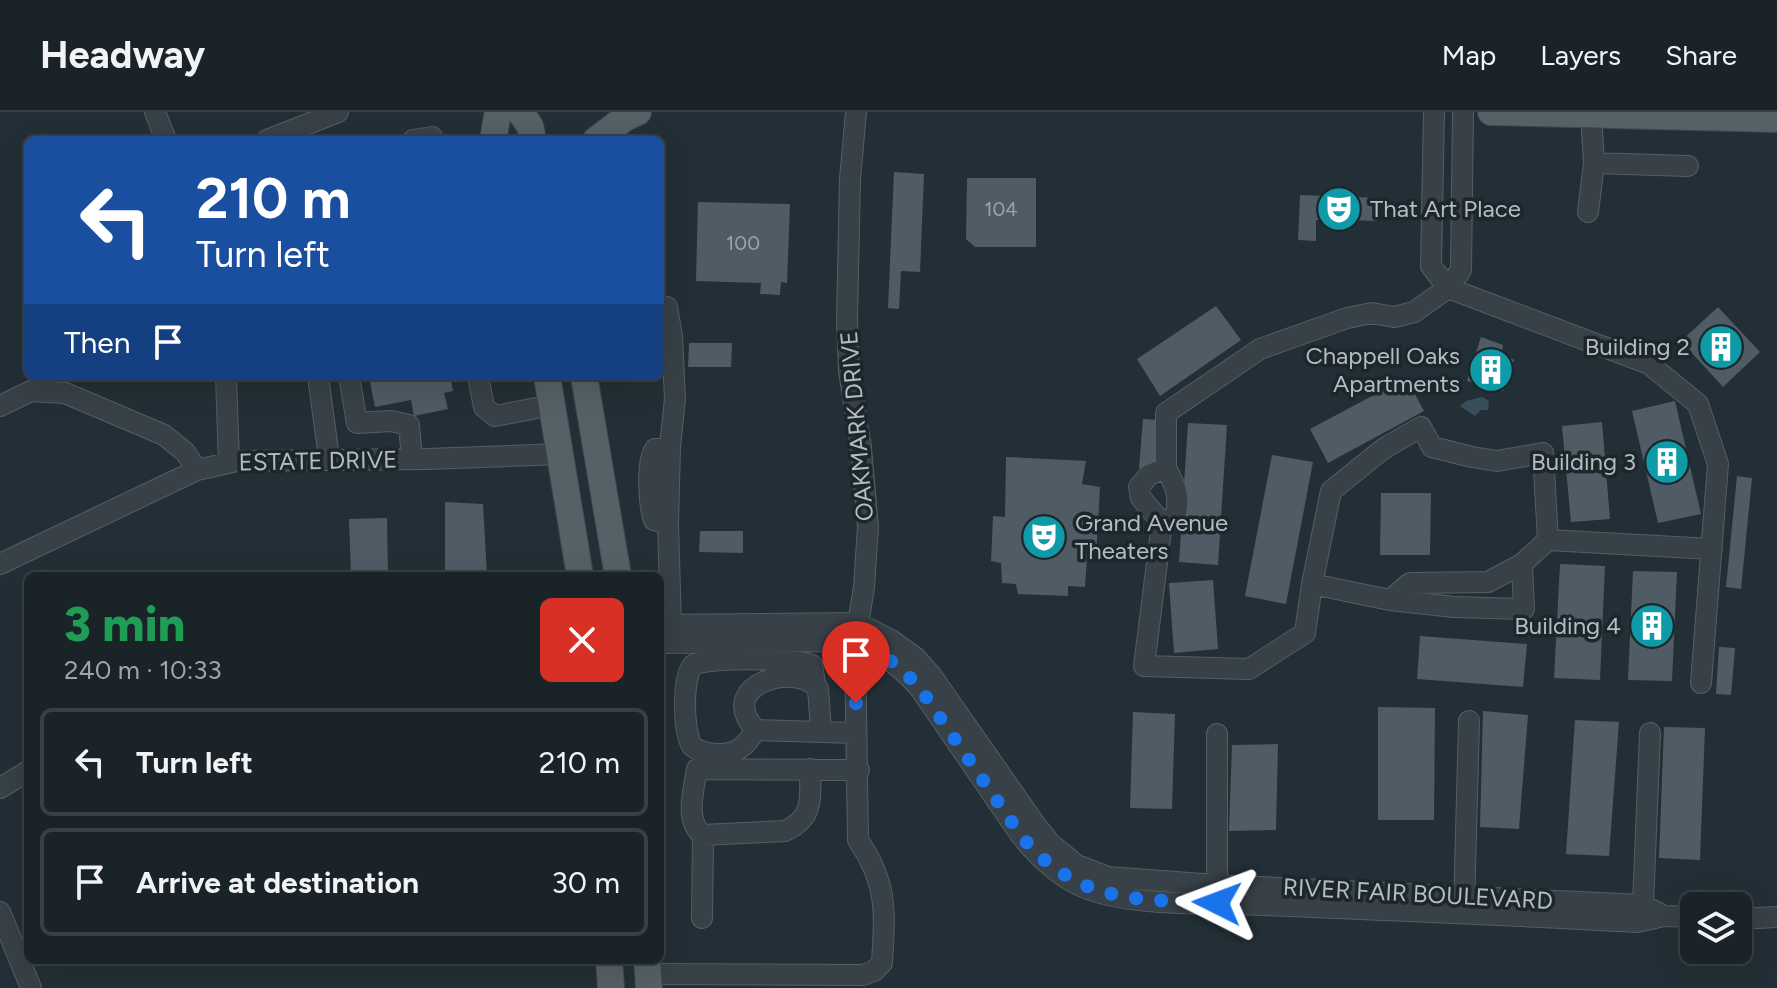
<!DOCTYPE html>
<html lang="en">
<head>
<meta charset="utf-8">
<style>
  body { margin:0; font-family:Figtree,sans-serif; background:#272f34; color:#f1f3f6; height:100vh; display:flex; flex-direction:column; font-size:30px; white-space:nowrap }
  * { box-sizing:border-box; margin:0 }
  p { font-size:26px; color:#9fa4a8 }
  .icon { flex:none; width:44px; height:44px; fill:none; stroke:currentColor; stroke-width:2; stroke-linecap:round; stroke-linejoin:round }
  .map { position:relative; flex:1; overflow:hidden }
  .side { position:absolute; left:24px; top:460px; width:640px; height:392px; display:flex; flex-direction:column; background:#1a2328; border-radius:12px; box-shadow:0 8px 32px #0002,0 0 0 2px #384045 }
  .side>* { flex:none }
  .top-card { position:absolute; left:24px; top:24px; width:640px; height:244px; border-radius:12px; box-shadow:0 8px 32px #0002,0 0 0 2px #384045; background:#1a4fa0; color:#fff; overflow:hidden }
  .controls { position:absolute; left:1680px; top:780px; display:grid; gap:16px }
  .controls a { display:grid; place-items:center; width:72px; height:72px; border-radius:12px; background:#1a2328; box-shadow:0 8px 32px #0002,0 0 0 2px #384045; font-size:40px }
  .pin { position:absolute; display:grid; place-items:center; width:68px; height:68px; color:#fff; margin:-82px -34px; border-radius:50% 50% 50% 0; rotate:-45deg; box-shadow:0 0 8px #0007 }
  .pin .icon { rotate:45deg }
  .me { position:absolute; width:88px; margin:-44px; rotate:273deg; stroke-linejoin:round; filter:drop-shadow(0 0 6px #0008) }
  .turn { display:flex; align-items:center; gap:28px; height:168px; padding:0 40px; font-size:36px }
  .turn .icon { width:104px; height:104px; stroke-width:2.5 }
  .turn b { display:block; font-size:56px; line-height:68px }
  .then { display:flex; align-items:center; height:76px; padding:0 40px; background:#0003; gap:16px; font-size:30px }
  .round { display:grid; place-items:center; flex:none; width:84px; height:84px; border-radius:12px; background:#272f34 }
  .headline { display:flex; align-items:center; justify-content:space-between; height:136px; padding:0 40px }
  h1 { font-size:48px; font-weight:800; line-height:60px; color:#1e9e55 }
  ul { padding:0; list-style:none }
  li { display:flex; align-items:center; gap:24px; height:108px; margin:0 16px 12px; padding:0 24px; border:4px solid #384045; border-radius:12px }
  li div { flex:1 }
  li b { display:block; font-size:30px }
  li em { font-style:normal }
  header { display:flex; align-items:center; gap:48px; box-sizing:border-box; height:112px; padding:0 40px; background:#1a2328; border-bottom:2px solid #384045 }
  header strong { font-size:38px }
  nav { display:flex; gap:44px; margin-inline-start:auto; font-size:28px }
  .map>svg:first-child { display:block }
  .water { fill:#394e5b }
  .building { fill:#4f5c65 }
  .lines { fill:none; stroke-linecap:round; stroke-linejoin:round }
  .minor-casing { stroke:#545f65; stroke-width:22 }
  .major-casing { stroke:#404a50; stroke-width:28 }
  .minor { stroke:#374147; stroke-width:20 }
  .major { stroke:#556067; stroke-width:26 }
  .route { stroke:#1a73e8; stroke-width:14; stroke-dasharray:0 25.2 }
  .labels { text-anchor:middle; stroke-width:7; stroke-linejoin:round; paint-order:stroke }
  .number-label { font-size:20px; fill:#98a4ac }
  .poi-label { font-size:24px; fill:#b1bcc3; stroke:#1c262b; text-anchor:end }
  .street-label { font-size:24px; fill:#b1bcc3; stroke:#1c262b }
</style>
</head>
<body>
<header>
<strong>Headway</strong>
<nav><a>Map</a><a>Layers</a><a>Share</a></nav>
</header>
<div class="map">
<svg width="1777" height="876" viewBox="0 0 1777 876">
  <rect width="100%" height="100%" fill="#232f36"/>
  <path class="water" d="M1482,285L1489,289L1488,298H1481L1475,304L1460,294L1466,289Z"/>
  <path class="building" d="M894,60L924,62L920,160L901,159L899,197L888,196Z
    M967,66H1036V135H975L966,127Z
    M1300,83L1378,86L1377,109L1350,108V118L1333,117V108H1316V129L1298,128Z
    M698,90L790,92L787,171L781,170L780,183L760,182L761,171L696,169Z
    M1216,194L1241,228L1160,284L1137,247Z
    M1718,195L1760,240L1723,275L1681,229Z
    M1481,225L1503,233L1502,241L1514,248L1503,279L1467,269Z
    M689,231H732L731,255H688Z
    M400,264H450L453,279L444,281L448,297L414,304L411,288L375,295L370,270Z
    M1406,266L1424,299L1328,351L1310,317Z
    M1675,289L1701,402L1658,411L1632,299Z
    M1143,307L1160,308L1156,357L1139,356Z
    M1602,310L1610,407L1571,410L1562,314Z
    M1188,311L1227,313L1218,453L1179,450Z
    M1272,343L1313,350L1286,492L1245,484Z
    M1006,345L1086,349L1082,372L1100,375L1096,445H1087L1085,475L1068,474V484L1018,482L1016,472L1002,471L1001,451L991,449L993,404L1005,405Z
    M1737,364L1752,366L1741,477L1726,475Z
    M1381,381H1431L1430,443H1380Z
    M445,390L483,392L487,464H445Z
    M387,406L388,464H351L349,407Z
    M700,419H743V441L699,440Z
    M1560,452L1605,454L1600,568L1554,566Z
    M1633,459L1677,460L1672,569L1628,568Z
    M1213,468L1218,537L1174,541L1169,471Z
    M1420,524L1527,532L1523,575L1417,567Z
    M1719,535L1735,536L1731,583L1716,582Z
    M1378,595L1435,596L1434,708H1378Z
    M1483,599L1528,603L1519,717L1480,715Z
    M1133,600L1175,602L1172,697L1130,696Z
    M1575,608L1619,610L1609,744L1566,742Z
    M1664,615L1705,616L1700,748L1659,746Z
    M1278,632L1276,718L1229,719L1232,633Z"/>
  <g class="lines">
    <g class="minor-casing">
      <path id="minor" d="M155,0L166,28
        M1434,0L1431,154L1448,176L1649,252L1698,292L1718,352L1701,571
        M1463,0L1461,158L1448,176L1414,200L1394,205L1372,201L1347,206L1260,237L1166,301V356L1149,363L1139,375L1141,386L1162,411L1144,554L1249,557L1305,521L1312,472L1390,488L1410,471L1488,470L1522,452L1548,428L1712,437
        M267,28L338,0
        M413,28L432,25L433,28
        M1594,51L1688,54
        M1588,100L1594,51L1591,3
        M667,195L672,224L675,287L670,335L668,412L671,513
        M226,264L229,351
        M318,264L329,346
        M349,264L357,311L391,309L409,313L412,347
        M478,264L484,295L495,304L552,293
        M0,294L31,279L65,281L164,323L185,340L197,358
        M1162,411L1175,404C1181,385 1175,373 1166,356
        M668,412L654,408C649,394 646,350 655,337L670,335
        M0,452L197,358L237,349L427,347L561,342
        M1312,472L1331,379L1383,337L1421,315L1432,335L1472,345L1497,349L1543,341L1548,428
        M1390,488L1454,495L1524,497L1522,452
        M660,513L858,511L891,528L916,546L931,563L1035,712L1051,732L1077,753L1108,765L1216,773L1643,793L1664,804
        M660,531L842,529C874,533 898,552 919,575L1022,725C1039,745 1058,764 1083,775C1129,795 1213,791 1265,793C1389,798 1513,803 1637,810L1664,804L1694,805
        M756,618C752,623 748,630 743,634C731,645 704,644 692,634C683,619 682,566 693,553C707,545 797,546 812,553L815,572
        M821,618L818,577C796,548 714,574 756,618L856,621
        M810,657C810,686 815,705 785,719L703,723C684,710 694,676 697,657L859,658
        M0,676L28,659
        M1217,786V622
        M1643,793L1650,621
        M1464,797L1469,609
        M0,800L31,876
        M702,806L703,723
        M1738,807L1777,805
        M648,862L863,863L874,859L882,851C885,800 888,772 858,728L855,531L864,475L868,415L861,336L849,259L847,208L850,67L856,0"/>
    </g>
    <g class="major-casing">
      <path id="major" d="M520,0L530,14L533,28
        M1491,0L1777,7
        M493,28L498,0
        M596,28L625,6L638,0
        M547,264L580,464
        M584,264L618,464
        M609,848L611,876
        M647,848L649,876"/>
    </g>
    <use href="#minor" class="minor"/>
    <use href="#major" class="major"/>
  </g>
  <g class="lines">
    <path class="route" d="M856,591L855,531C881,538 901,556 919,575L1022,725C1079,792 1136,787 1217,791"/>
  </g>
  <defs>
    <g id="theatre-disc" transform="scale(2.3)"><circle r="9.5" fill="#0f9aa8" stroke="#1c262b"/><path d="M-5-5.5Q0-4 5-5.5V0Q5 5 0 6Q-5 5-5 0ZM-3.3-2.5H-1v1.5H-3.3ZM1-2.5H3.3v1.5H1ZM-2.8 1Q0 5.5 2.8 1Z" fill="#fff"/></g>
    <g id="building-disc" transform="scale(2.3)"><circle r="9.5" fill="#0f9aa8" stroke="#1c262b"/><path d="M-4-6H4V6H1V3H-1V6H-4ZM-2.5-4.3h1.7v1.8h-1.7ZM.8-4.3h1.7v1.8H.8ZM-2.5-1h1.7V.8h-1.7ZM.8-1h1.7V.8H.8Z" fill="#fff"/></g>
  </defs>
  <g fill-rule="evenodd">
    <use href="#theatre-disc" x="1339" y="97"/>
    <use href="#building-disc" x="1721" y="235"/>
    <use href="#building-disc" x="1491" y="258"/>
    <use href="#building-disc" x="1667" y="350"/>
    <use href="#theatre-disc" x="1044" y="425"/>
    <use href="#building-disc" x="1652" y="514"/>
  </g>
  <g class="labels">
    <g class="number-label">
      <text x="1001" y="104">104</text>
      <text x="743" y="138">100</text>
    </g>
    <g class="poi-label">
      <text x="1370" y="105" text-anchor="start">That Art Place</text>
      <text x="1690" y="243">Building 2</text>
      <text x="1460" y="252">Chappell Oaks<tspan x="1460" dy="28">Apartments</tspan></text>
      <text x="1636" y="358">Building 3</text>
      <text x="1075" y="419" text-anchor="start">Grand Avenue<tspan x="1075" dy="28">Theaters</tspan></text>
      <text x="1621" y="522">Building 4</text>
    </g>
    <g class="street-label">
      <text transform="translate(857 314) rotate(-95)" y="8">OAKMARK DRIVE</text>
      <text transform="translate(318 349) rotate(-1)" y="8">ESTATE DRIVE</text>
      <text transform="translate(1418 782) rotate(3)" y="8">RIVER FAIR BOULEVARD</text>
    </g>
  </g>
</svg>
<div class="controls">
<a><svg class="icon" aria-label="layers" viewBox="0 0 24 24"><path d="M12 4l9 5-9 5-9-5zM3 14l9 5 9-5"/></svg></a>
</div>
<div class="pin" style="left:856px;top:591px;background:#d93025"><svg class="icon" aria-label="arrive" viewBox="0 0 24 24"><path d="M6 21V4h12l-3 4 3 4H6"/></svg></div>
<svg class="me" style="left:1217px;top:791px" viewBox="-20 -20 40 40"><path d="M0-17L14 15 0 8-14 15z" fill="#1a73e8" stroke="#fff" stroke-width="4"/></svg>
<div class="top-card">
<div class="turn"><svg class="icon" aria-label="left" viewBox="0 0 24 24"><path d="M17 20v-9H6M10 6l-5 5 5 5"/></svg><div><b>210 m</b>Turn left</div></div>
<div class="then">Then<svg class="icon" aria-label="arrive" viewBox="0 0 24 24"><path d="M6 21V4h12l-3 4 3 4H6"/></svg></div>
</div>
<section class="side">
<div class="headline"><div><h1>3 min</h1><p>240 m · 10:33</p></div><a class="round" style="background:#d93025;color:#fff"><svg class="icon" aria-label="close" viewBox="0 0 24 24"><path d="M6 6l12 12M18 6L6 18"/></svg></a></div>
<ul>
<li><svg class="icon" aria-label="left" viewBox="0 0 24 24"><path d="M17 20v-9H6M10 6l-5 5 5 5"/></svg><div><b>Turn left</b></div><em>210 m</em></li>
<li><svg class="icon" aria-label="arrive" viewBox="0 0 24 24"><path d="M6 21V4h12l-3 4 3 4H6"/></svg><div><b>Arrive at destination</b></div><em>30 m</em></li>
</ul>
</section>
</div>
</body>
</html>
